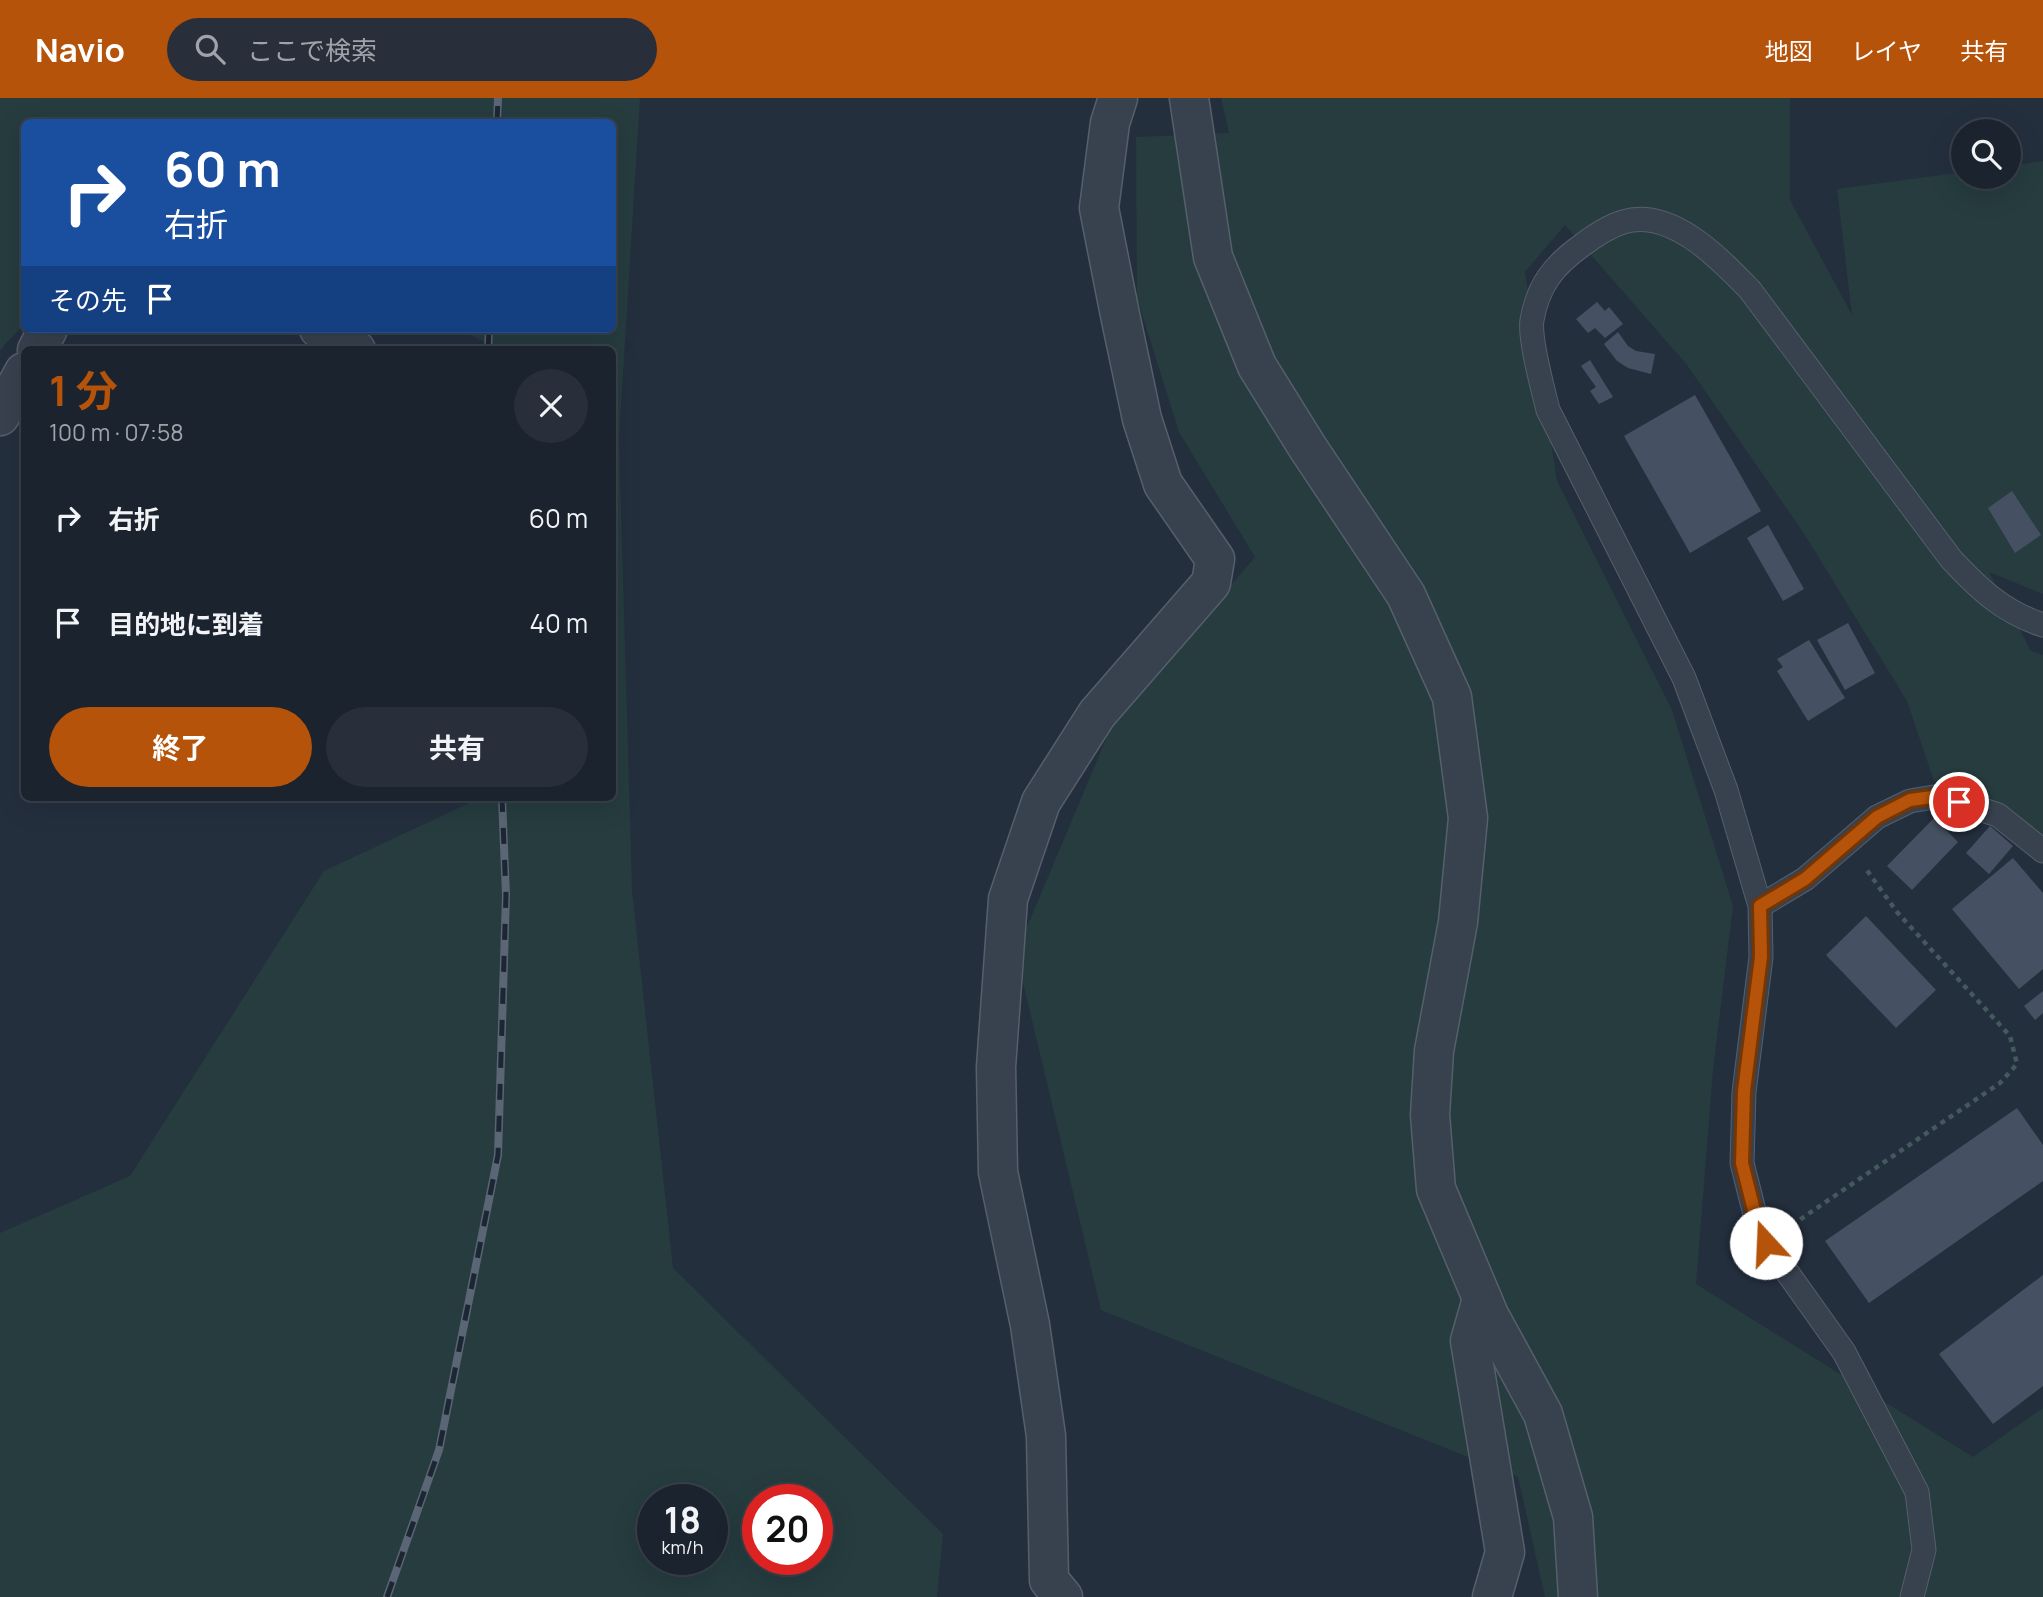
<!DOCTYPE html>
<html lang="ja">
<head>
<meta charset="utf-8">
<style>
  body { margin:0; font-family:Manrope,"Noto Sans JP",sans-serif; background:#282f3a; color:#f1f3f6; height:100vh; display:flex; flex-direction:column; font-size:26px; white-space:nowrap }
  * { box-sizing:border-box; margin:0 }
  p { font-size:23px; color:#a0a4aa }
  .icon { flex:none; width:38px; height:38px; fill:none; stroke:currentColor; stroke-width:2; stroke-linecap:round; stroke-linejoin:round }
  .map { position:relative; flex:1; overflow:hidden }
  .side { position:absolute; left:21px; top:248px; width:595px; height:455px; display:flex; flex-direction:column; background:#1b232e; border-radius:10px; box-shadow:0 7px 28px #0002,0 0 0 2px #39404a }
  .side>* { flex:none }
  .guide { position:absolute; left:21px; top:21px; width:595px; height:214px; border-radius:10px; box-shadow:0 7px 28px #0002,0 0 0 2px #39404a; background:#1a4fa0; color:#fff; overflow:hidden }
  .fabs { position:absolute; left:1951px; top:21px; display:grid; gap:14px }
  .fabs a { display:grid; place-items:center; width:70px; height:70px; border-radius:50%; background:#1b232e; box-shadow:0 7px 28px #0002,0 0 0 2px #39404a; font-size:35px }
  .speed { position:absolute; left:637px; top:1386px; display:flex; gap:14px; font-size:35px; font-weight:700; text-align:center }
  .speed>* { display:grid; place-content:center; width:91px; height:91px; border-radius:50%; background:#1b232e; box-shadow:0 7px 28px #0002,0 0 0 2px #39404a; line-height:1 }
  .speed small { font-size:18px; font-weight:400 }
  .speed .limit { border:10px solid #d22; background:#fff; color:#111 }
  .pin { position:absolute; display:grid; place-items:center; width:60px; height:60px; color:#fff; margin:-30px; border:4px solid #fff; border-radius:50%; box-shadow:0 2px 7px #0007 }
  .me { position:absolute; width:77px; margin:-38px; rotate:340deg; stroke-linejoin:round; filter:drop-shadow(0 0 5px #0008) }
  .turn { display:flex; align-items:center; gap:24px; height:147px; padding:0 28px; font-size:32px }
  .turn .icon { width:91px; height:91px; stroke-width:2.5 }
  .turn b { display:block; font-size:49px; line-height:60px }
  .then { display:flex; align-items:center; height:66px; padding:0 28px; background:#0003; gap:14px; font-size:26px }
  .round { display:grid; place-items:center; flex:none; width:74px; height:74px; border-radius:37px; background:#282f3a }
  .head { display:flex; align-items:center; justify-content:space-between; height:119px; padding:0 28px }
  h1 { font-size:42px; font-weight:700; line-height:52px; color:#b45309 }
  .cta { display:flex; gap:14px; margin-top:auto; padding:14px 28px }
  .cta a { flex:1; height:80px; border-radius:42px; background:#b45309; color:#fff; font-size:28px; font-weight:700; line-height:80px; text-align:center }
  .cta a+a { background:#282f3a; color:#f1f3f6 }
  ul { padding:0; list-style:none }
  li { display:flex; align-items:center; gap:21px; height:105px; padding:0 28px }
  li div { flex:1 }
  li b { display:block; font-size:26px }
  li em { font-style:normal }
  header { display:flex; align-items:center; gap:42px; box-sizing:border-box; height:98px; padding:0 35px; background:#b45309; color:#fff }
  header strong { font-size:33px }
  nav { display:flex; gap:38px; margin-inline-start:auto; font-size:24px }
  .search { width:490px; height:63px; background:#282f3a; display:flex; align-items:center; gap:18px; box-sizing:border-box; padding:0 24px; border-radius:38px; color:#a0a4aa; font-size:26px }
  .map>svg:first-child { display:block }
  .green { fill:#263c3f; fill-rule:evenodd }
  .building { fill:#455162 }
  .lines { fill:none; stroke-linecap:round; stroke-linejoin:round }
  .service-casing { stroke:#565f6c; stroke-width:25 }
  .minor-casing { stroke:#565f6c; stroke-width:41 }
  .tertiary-casing { stroke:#565f6c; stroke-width:41 }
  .path { stroke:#44595c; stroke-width:4.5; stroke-dasharray:5 5; stroke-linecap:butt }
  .service { stroke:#38414e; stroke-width:23 }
  .minor { stroke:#38414e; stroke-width:38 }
  .tertiary { stroke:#38414e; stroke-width:38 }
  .rail-casing { stroke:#5a6575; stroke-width:8 }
  .rail { stroke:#1d2633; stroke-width:5; stroke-dasharray:16; stroke-linecap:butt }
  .route-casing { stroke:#753606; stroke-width:18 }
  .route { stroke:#b45309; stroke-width:12 }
</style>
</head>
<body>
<header>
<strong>Navio</strong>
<div class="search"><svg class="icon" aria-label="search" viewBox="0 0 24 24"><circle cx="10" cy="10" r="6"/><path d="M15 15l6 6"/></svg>ここで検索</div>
<nav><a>地図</a><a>レイヤ</a><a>共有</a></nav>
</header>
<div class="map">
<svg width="2043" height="1499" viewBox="0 0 2043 1499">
  <rect width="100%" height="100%" fill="#242f3e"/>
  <path class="green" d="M0,0H640L619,340L632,793L673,1170L943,1436L937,1499H0V1135L130,1078L324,773L480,700H612V252H500L459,231H612V24H24V226L0,252ZM653,1402H712V1461H653ZM758,1402H817V1461H758Z
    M1221,0H1790V102L1852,217L1837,91L1963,74L1964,79H2009V68L2043,63V496L1989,474L2031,553L2043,557V754L1934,683L1907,603L1803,434L1687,267L1565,127L1525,174L1557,383L1672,612L1733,808L1713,972L1696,1186L1973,1359L2043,1310V1499H1545L1518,1379L1101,1212L1016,855L1112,627L1255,459L1179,334L1137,200L1136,39L1229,35Z"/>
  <path class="building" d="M1597,204L1605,213L1609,209L1623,226L1605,240L1595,230L1588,235L1576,221Z
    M1618,234L1628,248L1636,253L1655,256L1651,276L1628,270L1617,263L1604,246Z
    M1590,262L1613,299L1599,306L1590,293L1596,289L1581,268Z
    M1695,297L1761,413L1690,455L1624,338Z
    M2012,393L2041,437L2015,455L1988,410Z
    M1768,427L1804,491L1783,503L1747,440Z
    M1848,525L1875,575L1845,592L1817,542Z
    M1809,542L1845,600L1808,623L1777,573L1783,569L1777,561Z
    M1934,720L1958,744L1912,792L1887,768Z
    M1990,728L2013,748L1989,776L1966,755Z
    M2013,760L2043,795V871L2019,891L1952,811Z
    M1866,818L1936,892L1896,930L1826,857Z
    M2043,893V915L2035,922L2024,908Z
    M2017,1010L2043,1047V1083L1869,1205L1825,1143Z
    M2043,1177V1288L1993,1326L1939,1256Z"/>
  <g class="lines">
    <g class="service-casing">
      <path id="service" d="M1760,808L1805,781L1877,719L1910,703L1940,698L1998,717L2043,753
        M1912,1499L1924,1452L1917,1394L1844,1254L1760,1136L1742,1065L1744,994L1761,859L1760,808L1726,692L1684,580L1548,312C1543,291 1529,241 1532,222C1538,188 1553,168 1581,148C1594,138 1607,129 1623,124C1671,109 1720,161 1750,192L1951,461C1979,491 2003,514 2043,527"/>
    </g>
    <g class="minor-casing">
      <path id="minor" d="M319,231L356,252
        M37,252L48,231
        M0,318L24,274
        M1482,1201L1470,1243L1505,1454L1492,1499
        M1063,1499L1049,1482L1046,1338L1030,1227L998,1074L996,969L1008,801L1041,704L1097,616L1211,485L1215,461L1163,386L1142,321L1119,212L1099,110L1110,25L1118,0"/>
    </g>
    <g class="tertiary-casing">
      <path id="tertiary" d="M1189,0L1213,159L1257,268L1308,350L1406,497L1452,599L1468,720L1458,824L1434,953L1430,1017L1436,1091L1489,1217L1543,1316L1573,1419L1578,1499"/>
    </g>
    <path class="path" d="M1792,1127L2000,985L2017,966L2010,938L1897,814L1866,771"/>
    <use href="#service" class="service"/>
    <use href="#minor" class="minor"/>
    <use href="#tertiary" class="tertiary"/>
    <g class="rail-casing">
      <path id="rail" d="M497,24L498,0
        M488,252L489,231
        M387,1499L439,1352L498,1057L506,797L502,700"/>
    </g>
    <use href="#rail" class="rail"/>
  </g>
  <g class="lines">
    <g class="route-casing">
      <path id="route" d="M1766,1145L1760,1136L1742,1065L1744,993L1761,859L1760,808L1805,781L1877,719L1910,702L1940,698L1959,704"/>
    </g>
    <use href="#route" class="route"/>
  </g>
</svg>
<div class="fabs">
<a><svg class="icon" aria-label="search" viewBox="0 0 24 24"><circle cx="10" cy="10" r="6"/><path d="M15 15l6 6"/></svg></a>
</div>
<div class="speed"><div>18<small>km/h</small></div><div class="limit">20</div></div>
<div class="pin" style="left:1959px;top:704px;background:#d93025"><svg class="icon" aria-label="arrive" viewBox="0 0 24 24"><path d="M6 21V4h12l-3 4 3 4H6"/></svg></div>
<svg class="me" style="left:1766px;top:1145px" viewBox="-20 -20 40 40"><circle r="19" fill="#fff"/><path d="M0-13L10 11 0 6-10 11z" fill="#b45309"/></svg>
<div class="guide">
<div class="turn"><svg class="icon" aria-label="right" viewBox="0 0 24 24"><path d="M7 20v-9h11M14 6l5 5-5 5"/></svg><div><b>60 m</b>右折</div></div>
<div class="then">その先<svg class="icon" aria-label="arrive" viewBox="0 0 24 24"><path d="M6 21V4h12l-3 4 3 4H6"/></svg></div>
</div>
<section class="side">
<div class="head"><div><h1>1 分</h1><p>100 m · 07:58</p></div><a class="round"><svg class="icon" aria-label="close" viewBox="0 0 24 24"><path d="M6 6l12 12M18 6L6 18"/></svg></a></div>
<ul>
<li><svg class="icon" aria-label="right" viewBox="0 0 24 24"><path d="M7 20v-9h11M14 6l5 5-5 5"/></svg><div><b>右折</b></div><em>60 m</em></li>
<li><svg class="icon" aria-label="arrive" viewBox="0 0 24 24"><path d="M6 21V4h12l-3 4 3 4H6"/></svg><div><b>目的地に到着</b></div><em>40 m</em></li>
</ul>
<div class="cta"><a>終了</a><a>共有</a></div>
</section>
</div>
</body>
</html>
